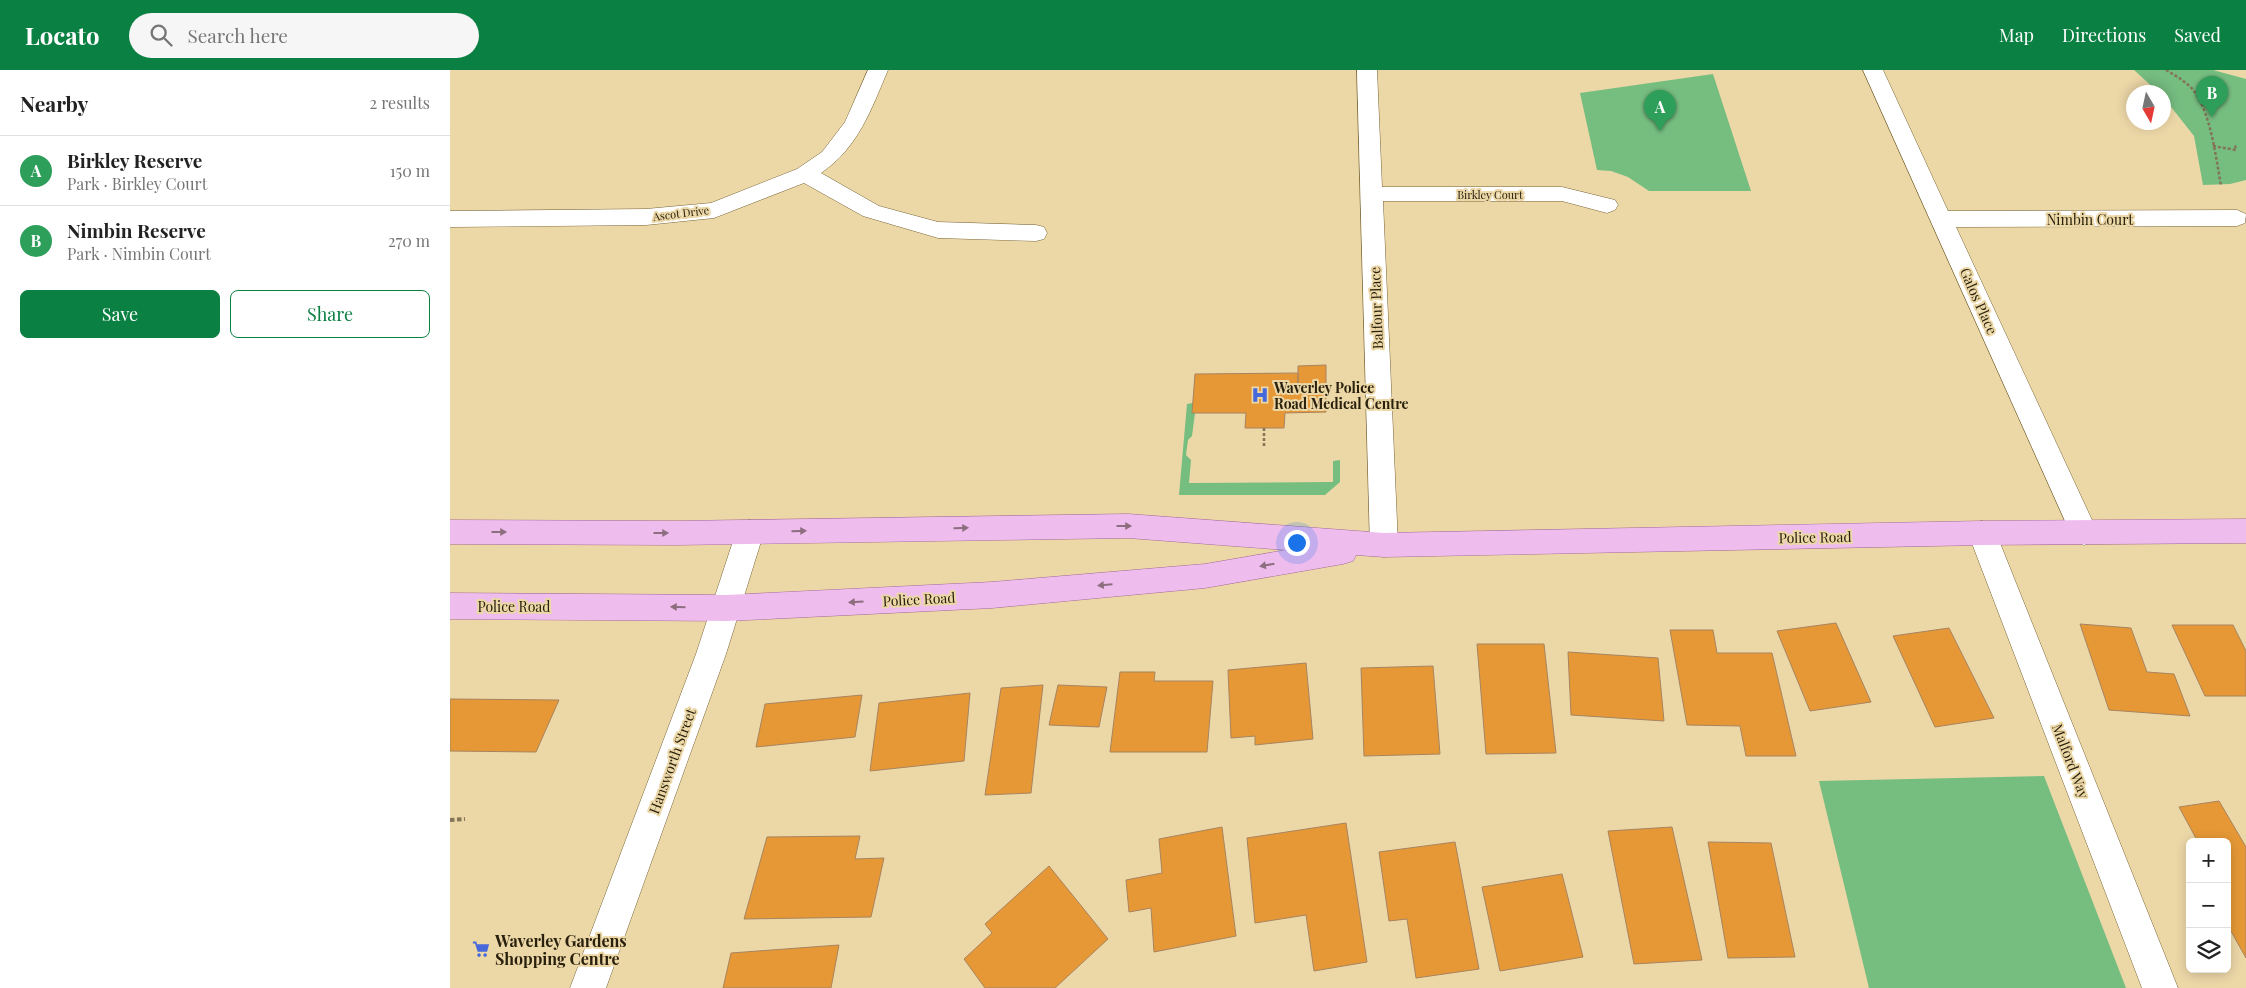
<!DOCTYPE html>
<meta charset="utf-8">
<style>
body{margin:0;font-family:"Playfair Display",serif;background:#f6f6f6;color:#222}
.controls{position:absolute;right:15px;bottom:15px;display:grid;overflow:hidden;border-radius:8px;box-shadow:0 2px 12px #0003}
.controls button{width:45px;height:45px;display:grid;place-items:center;padding:0;border:0;border-bottom:1px solid #e0e0e0;background:#fff;color:#222;font:25px sans-serif}
.compass{position:absolute;left:1676px;top:15px;width:45px;height:45px;border-radius:50%;background:#fff;box-shadow:0 2px 12px #0003;rotate:171deg}
.you{position:absolute;left:846px;top:472px;width:18px;height:18px;margin:-12px;border:4px solid #fff;border-radius:50%;background:#1a73e8;box-shadow:0 0 0 8px #1a73e833}
.badge{display:grid;place-items:center;width:32px;height:32px;border-radius:50%;background:#0b8043;color:#fff;font-size:16px;font-weight:700}
.pin{position:absolute;translate:-50% -41px;filter:drop-shadow(0 1px 2px #0008)}
.pin::after{content:'';position:absolute;top:26px;width:18px;height:15px;background:inherit;clip-path:polygon(0 0,100% 0,50% 100%)}
.list{margin:0;padding:0;list-style:none}
h2{display:flex;justify-content:space-between;align-items:center;height:65px;margin:0;padding:0 20px;font-size:21px}
h2 small{font-size:16px;font-weight:400;color:#767676}
.list li{display:grid;grid-template-columns:32px 1fr auto;gap:15px;align-items:center;box-sizing:border-box;height:70px;padding:0 20px;border-top:1px solid #e0e0e0}
.list b{display:block;font-size:19px;white-space:nowrap}
.list p{margin:0;font-size:16px;white-space:nowrap;color:#767676}
.list em{font-size:16px;font-style:normal;color:#767676}
.actions{display:flex;gap:10px;padding:15px 20px}
.actions a{flex:1;padding:11px 0;border:1px solid #0b8043;border-radius:8px;text-align:center;font-size:18px;color:#0b8043}
.actions .main{background:#0b8043;color:#fff}
.icon{flex:none;width:28px;height:28px;fill:none;stroke:currentColor;stroke-width:2;stroke-linecap:round;stroke-linejoin:round}
.map{position:relative;flex:none;width:1796px;height:918px;overflow:hidden}
header{display:flex;align-items:center;gap:30px;box-sizing:border-box;height:70px;padding:0 25px;background:#0b8043;color:#fff}
header strong{font-size:24px}
nav{display:flex;gap:28px;margin-inline-start:auto;font-size:18px}
.search{width:350px;height:45px;background:#f6f6f6;display:flex;align-items:center;gap:12px;box-sizing:border-box;padding:0 18px;border-radius:28px;color:#767676;font-size:19px}
main{display:flex}
aside{flex:1;background:#fff}
.map>svg:first-child{display:block}
</style>
<header>
<strong>Locato</strong>
<div class="search"><svg class="icon" aria-label="search" viewBox="0 0 24 24"><circle cx="10" cy="10" r="6"/><path d="M15 15l6 6"/></svg>Search here</div>
<nav><a>Map</a><a>Directions</a><a>Saved</a></nav>
</header>
<main>
<aside>
<h2>Nearby<small>2 results</small></h2>
<ul class="list">
<li><span class="badge" style="background:#2e9e5b">A</span><div><b>Birkley Reserve</b><p>Park · Birkley Court</p></div><em>150 m</em></li>
<li><span class="badge" style="background:#2e9e5b">B</span><div><b>Nimbin Reserve</b><p>Park · Nimbin Court</p></div><em>270 m</em></li>
</ul>
<div class="actions"><a class="main">Save</a><a>Share</a></div>
</aside>
<div class="map">
<svg width="1796" height="918" viewBox="0 0 1796 918">
<rect width="100%" height="100%" fill="#ecd7a7"/>
<path fill="#76bd80" d="M1684 0H1763L1796 9V110L1780 114 1753 115 1744 66 1714 28V22H1708Z
M1263 4 1301 121H1199L1178 107 1161 101 1147 100 1130 23Z
M743 333 742 343H745L742 366 738 370 736 385 741 390 739 413 883 412V391L890 390V412L875 425H729L737 334Z
M1594 706 1676 918H1419L1369 711Z"/>
<path fill="#e69836" stroke="#a7845f" d="M876 295V317H848V296Z
M848 303V317H876V342L835 343 834 358H795L796 343H742L745 304Z
M1386 553 1421 632 1360 641 1327 561Z
M1630 554 1681 558 1697 602 1724 604 1740 646 1659 640Z
M1722 555H1783L1796 581V626H1755Z
M1499 558 1544 648 1485 657 1443 566Z
M1220 560H1263L1267 583H1322L1346 686H1296L1290 656 1237 655Z
M1027 574H1094L1106 683 1036 684Z
M1118 582 1208 588 1214 651 1121 645Z
M856 593 863 669 805 675V666L781 668 778 600Z
M983 596 990 684 914 686 911 598Z
M670 602H705L704 611H763L757 682H660Z
M593 615 581 723 535 725 551 618Z
M608 615 657 617 649 657 599 655Z
M520 623 514 691 420 701 429 633Z
M412 625 405 667 306 677 315 634Z
M0 629 109 630 86 682 0 681Z
M1769 731 1796 777V888L1777 854V772H1748L1729 737Z
M896 753 917 892 864 901 856 845 805 853 797 768Z
M772 757 786 866 704 882 701 838 679 842 676 810 712 803 709 769Z
M1222 757 1252 890 1184 894 1158 761Z
M410 766 405 789 434 788 421 847 294 849 317 767Z
M1005 772 1029 899 966 908 957 849 939 851 929 782Z
M1258 772 1321 773 1345 887 1278 888Z
M599 796 658 869 605 918H535L514 889 542 863 535 854Z
M1112 804 1133 887 1050 901 1032 817Z
M389 875 381 918H273L281 883Z"/>
<g fill="none" stroke-linecap="round" stroke-linejoin="round">
<g stroke="#776538" stroke-width="1">
<path id="minor" d="M418 0H438C421 40 408 78 371 103L429 136 488 152 586 155 594 157 597 163 594 169 586 171 488 168 413 146 354 113 264 148 196 155 0 157V141L196 139 261 133 347 99 372 82 395 52Z
M907 0H927L932 117H1112L1165 130 1168 135 1165 140 1157 143 1112 131H933L948 475 944 483 934 487 924 483 920 475Z
M1413 0H1433L1498 141 1787 140 1796 144 1795 153 1787 156 1506 157 1648 463 1644 471 1634 475 1624 471Z
M300 450 310 454 314 462 276 584 156 918H120L246 584 286 462 290 454Z
M1532 451 1542 455 1546 463 1728 918H1692L1518 463 1522 455Z"/>
</g>
<g stroke="#a36898" stroke-width="1">
<path id="primary" d="M678 444 934 463 1532 451 1796 449V473L1532 475 934 487 906 485 903 491 893 494 755 518 542 538 277 551 0 549V523L277 525 542 512 755 494 836 480 678 468 226 475 0 474V450L226 451Z"/>
</g>
<path stroke="#837555" stroke-width="2.5" stroke-dasharray="3 2" stroke-linecap="butt" d="M1716 0C1726 6 1737 12 1744 21 1761 44 1766 88 1771 116
M1763 76 1786 80 1785 75
M814 358V378"/>
<path stroke="#837555" stroke-width="4" stroke-dasharray="4.5 2.5" stroke-linecap="butt" d="M0 750 15 749"/>
<use href="#minor" fill="#fff" fill-rule="evenodd"/>
<use href="#primary" fill="#efbcee" fill-rule="evenodd"/>
</g>
<defs><path id="oneway-solid" d="M-6-.8H1V-3.2L6.5 0L1 3.2V.8H-6Z" transform="scale(1.25)"/></defs>
<g fill="#8c6e7e">
<use href="#oneway-solid" transform="translate(674 456)"/>
<use href="#oneway-solid" transform="translate(511 458) rotate(-1)"/>
<use href="#oneway-solid" transform="translate(349 461) rotate(-1)"/>
<use href="#oneway-solid" transform="translate(49 462)"/>
<use href="#oneway-solid" transform="translate(211 463)"/>
<use href="#oneway-solid" transform="translate(817 495) rotate(170)"/>
<use href="#oneway-solid" transform="translate(655 515) rotate(175)"/>
<use href="#oneway-solid" transform="translate(406 532) rotate(177)"/>
<use href="#oneway-solid" transform="translate(228 537) rotate(-179)"/>
</g>
<defs>
<g id="hospital-bare" transform="scale(1.35)"><path d="M-5-5h3v3.5h4V-5h3V5h-3V1.5h-4V5h-3Z" fill="#4768db" stroke="#ecd7a7" stroke-width="2.5" paint-order="stroke"/></g>
<g id="supermarket-bare" transform="scale(1.35)"><path d="M-6-5.5h2.5l.6 2H6L4.5 2H-2.5L-4.4-4H-6ZM-1.5 3.2a1.3 1.3 0 1 0 .1 0ZM3 3.2a1.3 1.3 0 1 0 .1 0Z" fill="#4768db" stroke="#ecd7a7" stroke-width="2.5" paint-order="stroke"/></g>
</defs>
<g fill-rule="evenodd">
<use href="#hospital-bare" x="810" y="325"/>
<use href="#supermarket-bare" x="31" y="879"/>
</g>
<g text-anchor="middle" dominant-baseline="central" stroke-width="4" stroke-linejoin="round" paint-order="stroke">
<g font-size="11" fill="#29210e" stroke="#ecd7a7">
<text x="1040" y="124">Birkley Court</text>
<text transform="translate(231 143) rotate(-7)">Ascot Drive</text>
</g>
<g font-size="14" fill="#29210e" stroke="#ecd7a7">
<text x="1640" y="149">Nimbin Court</text>
<text transform="translate(1529 231) rotate(66)">Galos Place</text>
<text transform="translate(926 238) rotate(-92)">Balfour Place</text>
<text transform="translate(1365 467) rotate(-1)">Police Road</text>
<text transform="translate(469 529) rotate(-3)">Police Road</text>
<text x="64" y="536">Police Road</text>
<text transform="translate(222 691) rotate(-70)">Hansworth Street</text>
<text transform="translate(1621 691) rotate(69)">Malford Way</text>
</g>
<g font-size="14" font-weight="bold" fill="#29210e" stroke="#ecd7a7" text-anchor="start">
<text x="824" y="317">Waverley Police<tspan x="824" dy="16">Road Medical Centre</tspan></text>
</g>
<g font-size="16" font-weight="bold" fill="#29210e" stroke="#ecd7a7" text-anchor="start">
<text x="45" y="870">Waverley Gardens<tspan x="45" dy="18">Shopping Centre</tspan></text>
</g>
</g>
</svg>
<div class="controls">
<button>+</button>
<button>−</button>
<button><svg class="icon" aria-label="layers" viewBox="0 0 24 24"><path d="M12 4l9 5-9 5-9-5zM3 14l9 5 9-5"/></svg></button>
</div>
<svg class="compass" viewBox="-18 -18 36 36"><path d="M0-13l5 13h-10z" fill="#e53935"/><path d="M0 13l5-13h-10z" fill="#767676"/></svg>
<div class="you"></div>
<div class="pin badge" style="left:1210px;top:61px;background:#2e9e5b">A</div>
<div class="pin badge" style="left:1762px;top:47px;background:#2e9e5b">B</div>
</div>
</main>
